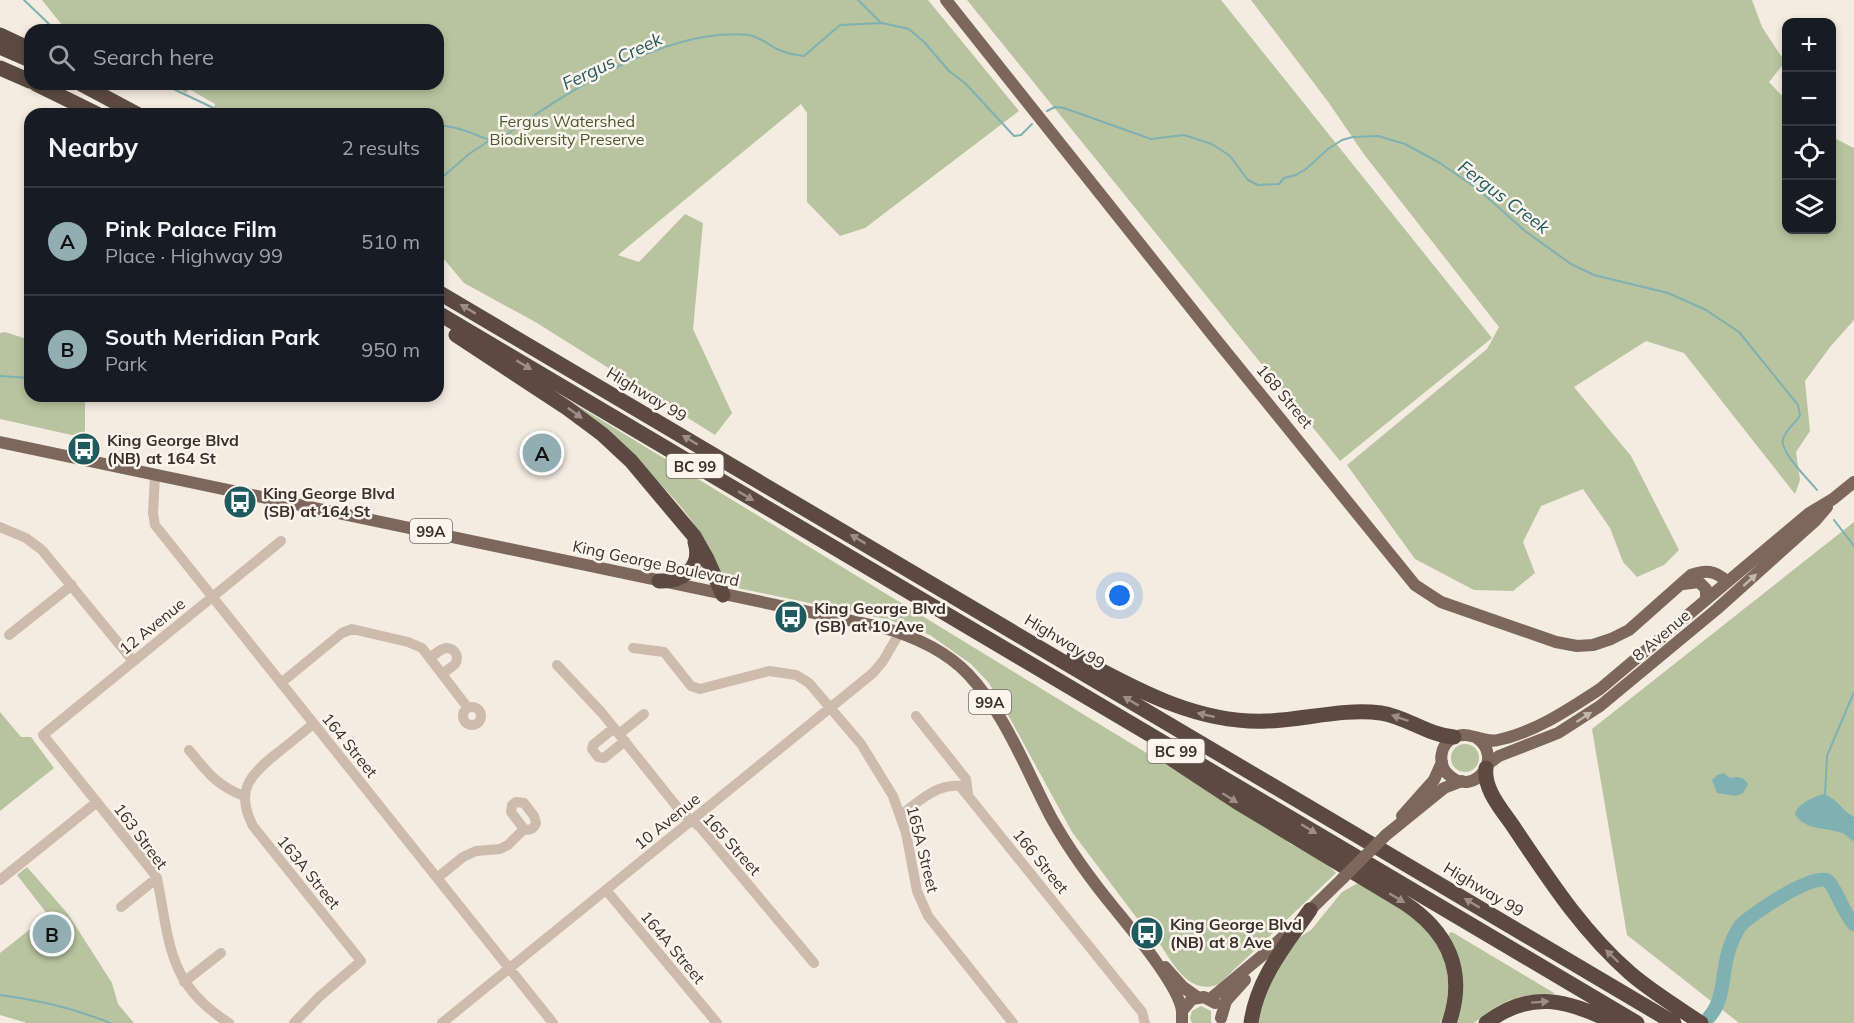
<!DOCTYPE html>
<meta charset="utf-8">
<style>
body{margin:0;font-family:Mulish,sans-serif;background:#242831;color:#f1f3f6}
.controls{position:absolute;right:18px;top:18px;display:grid;overflow:hidden;border-radius:12px;box-shadow:0 3px 9px #0003}
.controls button{width:54px;height:54px;display:grid;place-items:center;padding:0;border:0;border-bottom:2px solid #363941;background:#171b24;color:#f1f3f6;font:30px sans-serif}
.you{position:absolute;left:1120px;top:596px;width:21px;height:21px;margin:-15px;border:4px solid #fff;border-radius:50%;background:#1a73e8;box-shadow:0 0 0 9px #1a73e833}
.badge{display:grid;place-items:center;width:39px;height:39px;border-radius:50%;background:#92aeb2;color:#111;font-size:20px;font-weight:700}
.pin{position:absolute;translate:-50% -50%;border:3px solid #fff;box-shadow:0 2px 6px #0006}
.list{margin:0;padding:0;list-style:none}
h2{display:flex;justify-content:space-between;align-items:center;height:78px;margin:0;padding:0 24px;font-size:26px}
h2 small{font-size:20px;font-weight:400;color:#9ea1a6}
.list li{display:grid;grid-template-columns:39px 1fr auto;gap:18px;align-items:center;box-sizing:border-box;height:108px;padding:0 24px;border-top:2px solid #363941}
.list b{display:block;font-size:22px;white-space:nowrap}
.list p{margin:0;font-size:20px;white-space:nowrap;color:#9ea1a6}
.list em{font-size:20px;font-style:normal;color:#9ea1a6}
.icon{flex:none;width:33px;height:33px;fill:none;stroke:currentColor;stroke-width:2;stroke-linecap:round;stroke-linejoin:round}
.map{position:relative;flex:none;width:1854px;height:1023px;overflow:hidden}
.search{position:absolute;background:#171b24;box-shadow:0 3px 9px #0003;left:24px;top:24px;width:420px;height:66px;display:flex;align-items:center;gap:15px;box-sizing:border-box;padding:0 21px;border-radius:18px;color:#9ea1a6;font-size:22px}
.panel{position:absolute;background:#171b24;box-shadow:0 3px 9px #0003;left:24px;top:108px;width:420px;height:294px;border-radius:18px}
.map>svg:first-child{display:block}
</style>
<div class="map">
<svg width="1854" height="1023" viewBox="0 0 1854 1023">
<rect width="100%" height="100%" fill="#f4ebe1"/>
<path fill="#b8c4a0" d="M42 0H928L1019 111 865 228 840 236 807 202V113L801 104 618 255 639 262 685 214 703 223 693 329 732 413 715 435 537 323 464 283 438 252V114H212L215 104 189 89 186 93 170 84H438V30H66Z
M967 0H1221L1492 338 1340 461Z
M1251 0H1752L1762 27 1785 62 1769 82 1786 100V230H1832V137L1854 148V320L1830 347 1805 381 1810 431 1796 452 1800 480 1795 494 1684 353 1646 341 1574 387 1631 456 1679 550 1664 565 1637 577 1623 562 1610 528 1583 489 1541 506 1523 542 1535 573 1513 591 1474 590 1415 559 1347 465 1487 349 1499 327 1363 153 1329 103Z
M5 332 30 340V396H115L85 400V438L0 419V333Z
M544 385 1281 835 1291 844 1323 860 1336 873 1219 984C1182 1000 1165 944 1145 923L1142 925 1072 832 1001 702 988 682 971 664 930 635 890 620 733 587 725 584C718 569 712 552 703 538 666 476 598 431 544 385Z
M1854 522V1023H1739L1627 935 1592 729Z
M0 712 21 737H31L54 768 0 811Z
M1451 758a14 14 0 1 1 28 0a14 14 0 1 1-28 0Z
M27 867 68 914 112 983 118 1004 134 1023H27L0 1015V953L48 915 17 875Z
M1358 883C1399 906 1450 933 1448 987 1448 999 1446 1012 1440 1023H1257L1266 987 1300 937 1311 930 1342 892Z
M1452 932 1554 993V994L1526 996 1510 1000 1494 1008 1474 1023H1453L1449 936V933Z
M1201 1006 1211 1011V1023H1192L1190 1018 1192 1011Z"/>
<path fill="#7fb0b2" d="M1724 773 1730 778C1737 776 1744 777 1748 784L1743 793 1736 796 1717 793 1712 780 1717 775Z
M1824 794C1838 799 1841 810 1854 817V842C1850 839 1847 835 1842 833 1826 827 1805 831 1795 814 1798 803 1814 797 1824 794Z"/>
<g fill="none" stroke-linecap="round" stroke-linejoin="round">
<path stroke="#7fb0b2" stroke-width="2" d="M24 0 49 24 59 30
M858 0 881 23
M163 84 226 114
M1047 111 1055 107 1064 108 1151 139 1184 135 1212 144 1230 156 1248 180 1258 185 1279 184 1284 178 1296 175 1306 169 1328 149 1342 140 1353 137 1378 136 1405 144 1440 163 1479 190 1525 231 1571 264 1594 275 1668 293 1706 310 1739 332 1798 405 1800 415C1796 423 1785 430 1783 439 1779 451 1809 480 1817 490
M438 125C446 126 455 127 463 130 477 134 488 143 502 138 565 92 668 27 748 35 758 36 768 44 777 49 786 53 794 55 804 56L840 25 882 23 909 29 925 43 949 71 966 84 1014 136 1021 135 1032 124
M438 181 469 154 490 140
M0 376 30 378
M1834 520 1854 546
M1825 795 1827 756 1854 692
M0 995C38 1000 74 1008 110 1023"/>
<path stroke="#7fb0b2" stroke-width="14" d="M1709 1017C1726 999 1721 969 1730 947 1732 941 1736 932 1740 926 1750 915 1815 871 1828 881 1835 886 1843 913 1854 924"/>
<path stroke="#cdbbac" stroke-width="10" d="M155 475 153 513 155 525 553 1023
M0 527 26 538 42 550 133 661
M9 635 72 585
M633 648 664 652 691 686 700 689 769 671 796 675 809 683 861 744 893 796 906 833 917 891 928 916 1013 1023
M430 658C434 655 438 651 443 649 452 645 461 655 455 664 452 667 446 671 442 674
M557 665 602 713 682 813 700 827 814 963
M281 683 342 633 352 629 408 642 422 648 468 708
M463 716a9 9 0 1 1 18 0a9 9 0 1 1-18 0Z
M916 716 966 779 968 794
M614 728 593 745 592 749 598 757 604 758 625 741
M619 734 644 714
M189 750C207 772 217 786 244 796
M901 815C919 801 936 784 960 786L1142 1012 1145 1023
M437 878 463 857 476 851 500 849 508 845 524 829C529 831 534 829 536 823L534 816 524 803 516 802 512 805 511 812 524 829
M0 880 97 802
M606 890 717 1023
M121 907 157 878
M184 982 221 953
M229 1023C167 984 170 943 157 878L152 871 43 735 281 541
M294 1023 319 997 361 961 253 826C235 791 249 776 276 754 289 744 301 734 313 724
M442 1023 873 673 883 661 900 632"/>
<path stroke="#7d675c" stroke-width="12" d="M946 0 1214 337 1415 585 1441 602 1556 642 1577 646 1593 645 1611 639 1629 630 1691 575C1705 570 1715 570 1726 581
M0 442 881 627C913 636 944 649 968 674 1005 713 1027 772 1052 819 1070 851 1092 881 1115 909 1132 930 1179 986 1182 1011
M1683 584 1699 582 1706 589V599
M1477 738C1505 758 1474 797 1450 776 1437 766 1439 745 1453 738 1469 729 1482 744 1498 740 1535 732 1568 710 1600 689L1808 514 1833 499 1854 482
M1488 764 1499 756 1558 733 1600 706 1717 609 1815 521 1827 507
M1402 816 1434 780 1442 762
M1386 835 1444 788 1462 781
M1305 915 1343 878
M1165 967 1183 987 1197 997
M1210 999 1270 949 1291 929
M1221 1018 1226 1001 1245 980
M1182 1023V1011L1192 999 1204 997 1215 1003"/>
<path stroke="#5c4a42" stroke-width="15" d="M0 35 30 49
M0 47 30 60
M0 68 30 81
M36 84 97 114
M81 84 137 114
M438 292 1674 1023
M438 313 1637 1023
M456 335 567 408 602 434 631 461 694 536 707 559 723 595
M659 581C682 582 703 568 695 542
M1074 656C1134 688 1196 724 1267 721 1304 720 1343 708 1381 713 1407 717 1428 735 1454 737
M1164 754 1237 802 1403 902C1448 931 1467 971 1449 1023
M1486 768C1483 790 1504 812 1515 829 1550 881 1583 932 1630 973 1652 992 1677 1007 1701 1023
M1251 1023C1257 979 1285 946 1310 910
M1486 1023C1531 989 1568 1000 1615 1023"/>
<path stroke="#7d675c" stroke-width="12" d="M1343 878 1386 835"/>
</g>
<defs><path id="oneway-solid" d="M-6-.8H1V-3.2L6.5 0L1 3.2V.8H-6Z" transform="scale(1.5)"/></defs>
<g fill="#9c8e87">
<use href="#oneway-solid" transform="translate(468 309) rotate(-149)"/>
<use href="#oneway-solid" transform="translate(524 365) rotate(31)"/>
<use href="#oneway-solid" transform="translate(575 413) rotate(36)"/>
<use href="#oneway-solid" transform="translate(690 440) rotate(-149)"/>
<use href="#oneway-solid" transform="translate(746 496) rotate(31)"/>
<use href="#oneway-solid" transform="translate(858 539) rotate(-149)"/>
<use href="#oneway-solid" transform="translate(1131 701) rotate(-149)"/>
<use href="#oneway-solid" transform="translate(1206 715) rotate(-167)"/>
<use href="#oneway-solid" transform="translate(1400 718) rotate(-161)"/>
<use href="#oneway-solid" transform="translate(1230 798) rotate(32)"/>
<use href="#oneway-solid" transform="translate(1309 829) rotate(31)"/>
<use href="#oneway-solid" transform="translate(1397 898) rotate(31)"/>
<use href="#oneway-solid" transform="translate(1472 903) rotate(-149)"/>
<use href="#oneway-solid" transform="translate(1612 956) rotate(-136)"/>
<use href="#oneway-solid" transform="translate(1540 1002) rotate(-4)"/>
</g>
<g fill="#c2b5ac">
<use href="#oneway-solid" transform="translate(1750 580) rotate(-42)"/>
<use href="#oneway-solid" transform="translate(1584 717) rotate(-33)"/>
</g>
<defs>
<g id="bus-disc" transform="scale(1.725)"><circle r="9.5" fill="#1f5a5e" stroke="#fbf5ee"/><path d="M-5-6H5V4H4V6H2V4H-2V6H-4V4H-5ZM-3.5-4V0h7V-4ZM-3.5 1.2v1.5H-2V1.2ZM2 1.2v1.5H3.5V1.2Z" fill="#fff"/></g>
</defs>
<g fill-rule="evenodd">
<use href="#bus-disc" x="84" y="449"/>
<use href="#bus-disc" x="240" y="502"/>
<use href="#bus-disc" x="791" y="617"/>
<use href="#bus-disc" x="1147" y="933"/>
</g>
<g text-anchor="middle" dominant-baseline="central" stroke-width="5" stroke-linejoin="round" paint-order="stroke">
<g fill="#fbf5ee" stroke="#756b66" stroke-width="1.5">
<rect x="666.5" y="454" width="57" height="24" rx="4.5"/>
<rect x="410" y="519" width="42" height="24" rx="4.5"/>
<rect x="969" y="690" width="42" height="24" rx="4.5"/>
<rect x="1147.5" y="739" width="57" height="24" rx="4.5"/>
</g>
<g font-size="15" font-weight="bold" fill="#3b302b">
<text x="695" y="466">BC 99</text>
<text x="431" y="531">99A</text>
<text x="990" y="702">99A</text>
<text x="1176" y="751">BC 99</text>
</g>
<g font-size="16" fill="#4a5a2e" stroke="#fbf5ee">
<text x="567" y="121">Fergus Watershed<tspan x="567" dy="18">Biodiversity Preserve</tspan></text>
</g>
<g font-size="16" fill="#3b302b" stroke="#fbf5ee">
<text transform="translate(647 394) rotate(31)">Highway 99</text>
<text transform="translate(1285 396) rotate(50)">168 Street</text>
<text transform="translate(656 563) rotate(12)">King George Boulevard</text>
<text transform="translate(152 626) rotate(-39)">12 Avenue</text>
<text transform="translate(1661 635) rotate(-40)">8 Avenue</text>
<text transform="translate(1065 641) rotate(31)">Highway 99</text>
<text transform="translate(350 745) rotate(51)">164 Street</text>
<text transform="translate(667 821) rotate(-39)">10 Avenue</text>
<text transform="translate(141 836) rotate(53)">163 Street</text>
<text transform="translate(732 844) rotate(48)">165 Street</text>
<text transform="translate(923 849) rotate(76)">165A Street</text>
<text transform="translate(1041 861) rotate(51)">166 Street</text>
<text transform="translate(309 872) rotate(51)">163A Street</text>
<text transform="translate(1484 889) rotate(31)">Highway 99</text>
<text transform="translate(673 947) rotate(50)">164A Street</text>
</g>
<g font-size="16" font-weight="bold" fill="#3b302b" stroke="#fbf5ee" text-anchor="start">
<text x="107" y="440">King George Blvd<tspan x="107" dy="18">(NB) at 164 St</tspan></text>
<text x="263" y="493">King George Blvd<tspan x="263" dy="18">(SB) at 164 St</tspan></text>
<text x="814" y="608">King George Blvd<tspan x="814" dy="18">(SB) at 10 Ave</tspan></text>
<text x="1170" y="924">King George Blvd<tspan x="1170" dy="18">(NB) at 8 Ave</tspan></text>
</g>
<g font-size="18" font-style="italic" fill="#1f5a5e" stroke="#fbf5ee">
<text transform="translate(612 61) rotate(-26)">Fergus Creek</text>
<text transform="translate(1504 197) rotate(37)">Fergus Creek</text>
</g>
</g>
</svg>
<div class="controls">
<button>+</button>
<button>−</button>
<button><svg class="icon" aria-label="locate" viewBox="0 0 24 24"><circle cx="12" cy="12" r="6"/><path d="M12 2v4M12 18v4M2 12h4M18 12h4"/></svg></button>
<button><svg class="icon" aria-label="layers" viewBox="0 0 24 24"><path d="M12 4l9 5-9 5-9-5zM3 14l9 5 9-5"/></svg></button>
</div>
<div class="you"></div>
<div class="pin badge" style="left:542px;top:453px">A</div>
<div class="pin badge" style="left:52px;top:934px">B</div>
<div class="search"><svg class="icon" aria-label="search" viewBox="0 0 24 24"><circle cx="10" cy="10" r="6"/><path d="M15 15l6 6"/></svg>Search here</div>
<section class="panel">
<h2>Nearby<small>2 results</small></h2>
<ul class="list">
<li><span class="badge">A</span><div><b>Pink Palace Film</b><p>Place · Highway 99</p></div><em>510 m</em></li>
<li><span class="badge">B</span><div><b>South Meridian Park</b><p>Park</p></div><em>950 m</em></li>
</ul>
</section>
</div>
